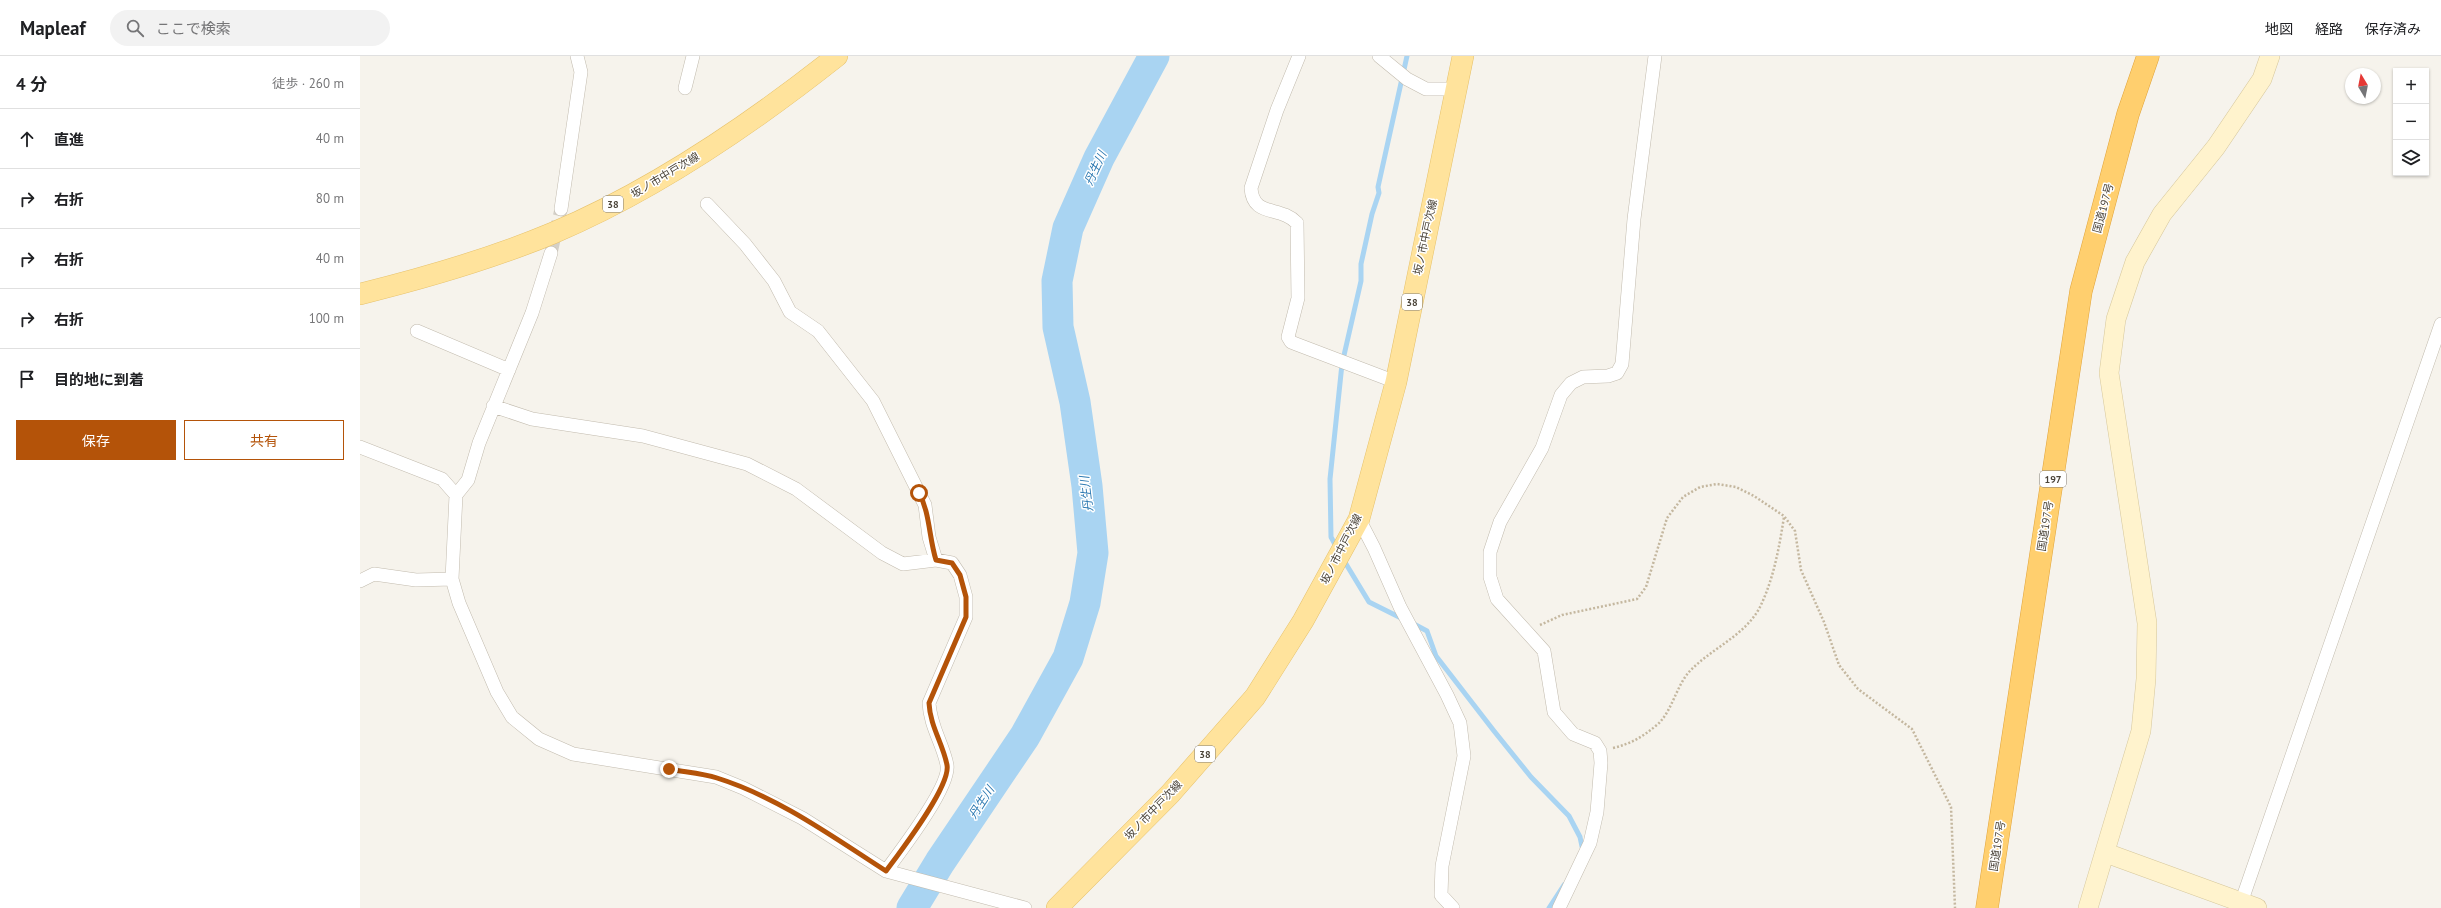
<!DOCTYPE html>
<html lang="ja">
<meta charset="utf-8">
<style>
body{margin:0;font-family:"PT Sans","Noto Sans JP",sans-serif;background:#f2f2f2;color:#202124}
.controls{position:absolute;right:12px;top:12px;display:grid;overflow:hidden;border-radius:0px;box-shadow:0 1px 3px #0004}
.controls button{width:36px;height:36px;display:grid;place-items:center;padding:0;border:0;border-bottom:1px solid #e0e0e0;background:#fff;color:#202124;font:20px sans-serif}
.compass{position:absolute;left:1985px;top:12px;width:36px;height:36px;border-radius:50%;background:#fff;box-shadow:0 1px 3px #0004;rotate:350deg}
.stop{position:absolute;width:12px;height:12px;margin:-9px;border:3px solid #b45309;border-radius:50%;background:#fff}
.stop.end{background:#b45309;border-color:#fff;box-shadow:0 1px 4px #0008}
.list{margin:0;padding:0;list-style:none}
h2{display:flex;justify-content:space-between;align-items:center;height:52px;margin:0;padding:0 16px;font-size:17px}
h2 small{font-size:13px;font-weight:400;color:#757577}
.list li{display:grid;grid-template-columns:26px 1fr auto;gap:12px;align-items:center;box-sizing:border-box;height:60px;padding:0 16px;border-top:1px solid #e0e0e0}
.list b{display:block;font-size:15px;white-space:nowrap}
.list em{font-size:13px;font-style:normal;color:#757577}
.actions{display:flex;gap:8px;padding:12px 16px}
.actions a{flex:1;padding:9px 0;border:1px solid #b45309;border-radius:0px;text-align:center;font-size:14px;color:#b45309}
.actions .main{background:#b45309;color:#fff}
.icon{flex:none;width:22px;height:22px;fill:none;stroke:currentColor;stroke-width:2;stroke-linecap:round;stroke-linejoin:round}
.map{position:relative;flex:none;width:2081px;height:852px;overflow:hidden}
header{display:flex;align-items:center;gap:24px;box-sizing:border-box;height:56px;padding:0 20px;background:#fff;border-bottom:1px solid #e0e0e0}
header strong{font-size:19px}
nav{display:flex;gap:22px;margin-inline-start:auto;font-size:14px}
.search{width:280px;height:36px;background:#f2f2f2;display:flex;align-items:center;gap:10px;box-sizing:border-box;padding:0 14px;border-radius:22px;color:#757577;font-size:15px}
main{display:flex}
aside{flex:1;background:#fff}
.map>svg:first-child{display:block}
</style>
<header>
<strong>Mapleaf</strong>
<div class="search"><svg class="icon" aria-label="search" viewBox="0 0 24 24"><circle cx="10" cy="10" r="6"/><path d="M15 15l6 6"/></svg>ここで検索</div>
<nav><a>地図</a><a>経路</a><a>保存済み</a></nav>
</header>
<main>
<aside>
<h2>4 分<small>徒歩 · 260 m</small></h2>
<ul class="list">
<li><svg class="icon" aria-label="ahead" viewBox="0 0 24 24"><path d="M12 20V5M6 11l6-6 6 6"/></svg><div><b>直進</b></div><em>40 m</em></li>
<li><svg class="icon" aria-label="right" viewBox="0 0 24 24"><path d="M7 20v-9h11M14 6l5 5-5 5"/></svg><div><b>右折</b></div><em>80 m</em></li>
<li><svg class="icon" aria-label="right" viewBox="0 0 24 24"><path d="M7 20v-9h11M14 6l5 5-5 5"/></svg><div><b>右折</b></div><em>40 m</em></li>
<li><svg class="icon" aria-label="right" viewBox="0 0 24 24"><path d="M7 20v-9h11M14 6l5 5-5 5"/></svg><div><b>右折</b></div><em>100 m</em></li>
<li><svg class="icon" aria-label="arrive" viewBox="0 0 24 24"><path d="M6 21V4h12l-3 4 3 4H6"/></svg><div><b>目的地に到着</b></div></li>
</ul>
<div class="actions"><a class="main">保存</a><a>共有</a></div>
</aside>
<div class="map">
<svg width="2081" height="852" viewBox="0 0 2081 852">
<rect width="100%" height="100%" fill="#f6f3ec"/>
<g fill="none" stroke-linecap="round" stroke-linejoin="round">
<path stroke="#a9d4f2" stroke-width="5" d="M977 492 971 481 970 423 982 308 1001 225V208L1012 158 1019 137 1018 131 1047 0
M983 503 1009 546 1043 563
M1052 567 1067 575 1076 600 1134 675 1171 721 1209 760 1220 781 1223 795
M1189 852 1204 829"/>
<path stroke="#a9d4f2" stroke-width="31" d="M552 852 580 806 665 680 708 602 725 547 733 497 727 430 715 346 698 271 697 225 708 172 739 102 794 0"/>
<path stroke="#d4d0c8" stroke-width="13" stroke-dasharray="13 6" stroke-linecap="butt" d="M191 197 201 153"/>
<g stroke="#c2bbae" stroke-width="14">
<path id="street" d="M939 0 917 54 891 132C893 162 920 149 937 167L938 242 928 281 931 286 936 288 1036 326
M1019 0 1047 23 1066 33H1096
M325 32 333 0
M347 148 385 188 414 225 430 256 458 275 513 345 565 449 569 481 576 504
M201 153 221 16 217 0
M57 275 149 314
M133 350 172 363 283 380 387 408 436 433 522 497 543 508 576 504 592 507 600 519 606 541V561L569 647C570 670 583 688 587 709 591 730 540 796 526 815
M0 391 82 423 96 439 92 523 99 547 137 636 152 661 179 683 213 698 356 721 383 732 442 762 526 815 665 852
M96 439 108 424 119 387 172 257 191 197
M999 463 1014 492 1040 551 1087 639 1100 667 1104 700 1082 810 1081 839 1093 852
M0 525 14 518 56 524 92 523
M1881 847 2081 268
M1199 852 1230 787 1237 756 1241 707 1240 695 1235 687 1213 678 1194 656 1184 595 1137 543 1130 521V496L1140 466 1182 392 1201 339 1211 327 1223 321 1248 320 1257 317 1262 308 1274 163 1295 0"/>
</g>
<g stroke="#d6c79b" stroke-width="20">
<path id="secondary" d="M1746 797 1897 852
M1728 852 1781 675 1786 623 1787 567 1749 317 1756 263 1775 206 1802 158 1856 91 1902 23 1910 0"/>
</g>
<g stroke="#e6c16a" stroke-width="22">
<path id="primary" d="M0 238C65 222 131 203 193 177 295 134 390 69 477 0
M697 852 810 738 895 641 943 565 999 463 1036 326 1103 0"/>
</g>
<g stroke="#e0a43c" stroke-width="23">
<path id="highway" d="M1627 852 1721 235 1768 58 1788 0"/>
</g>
<path stroke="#c4b79f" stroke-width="2.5" stroke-dasharray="2 2" stroke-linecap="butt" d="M1180 569 1202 559 1277 543 1286 531 1307 462 1323 441 1340 431 1357 428 1376 431 1394 440 1424 460 1435 475 1441 514 1464 566 1479 609 1498 633 1552 673 1591 751 1595 852
M1253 692C1271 688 1284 680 1298 668 1312 655 1316 631 1329 616 1350 593 1385 580 1400 551 1414 522 1419 492 1424 461"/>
<use href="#street" stroke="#fff" stroke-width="13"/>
<use href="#secondary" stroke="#fff3cd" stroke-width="19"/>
<use href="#primary" stroke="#ffe39c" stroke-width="21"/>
<use href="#highway" stroke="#ffcf6e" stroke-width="22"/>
</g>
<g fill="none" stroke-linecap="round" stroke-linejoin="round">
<path stroke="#b45309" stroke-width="5" d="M309 713C324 716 342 717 357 722 418 741 473 781 526 815 540 796 591 730 587 709 583 688 570 670 569 647L606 561V541L600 519 592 507 576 504C569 482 570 457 559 437"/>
</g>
<g text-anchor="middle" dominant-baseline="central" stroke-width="3" stroke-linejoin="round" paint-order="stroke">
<g fill="#fff" stroke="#817c74" stroke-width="1">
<rect x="243" y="140" width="20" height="16" rx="3"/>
<rect x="1042" y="238" width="20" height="16" rx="3"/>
<rect x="1680" y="415" width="26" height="16" rx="3"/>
<rect x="835" y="690" width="20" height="16" rx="3"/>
</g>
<g font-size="10" font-weight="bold" fill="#4b4439">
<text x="253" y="148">38</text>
<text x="1052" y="246">38</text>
<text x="1693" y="423">197</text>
<text x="845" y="698">38</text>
</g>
<g font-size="11" fill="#4b4439" stroke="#fff">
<text transform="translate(305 119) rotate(-31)">坂ノ市中戸次線</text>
<text transform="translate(1743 152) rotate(-75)">国道197号</text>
<text transform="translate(1065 181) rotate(-78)">坂ノ市中戸次線</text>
<text transform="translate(1685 470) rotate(-81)">国道197号</text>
<text transform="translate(981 493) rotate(-63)">坂ノ市中戸次線</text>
<text transform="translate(793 754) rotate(-46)">坂ノ市中戸次線</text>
<text transform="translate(1637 790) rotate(-81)">国道197号</text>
</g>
<g font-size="12" font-style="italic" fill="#2e7ab2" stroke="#fff">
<text transform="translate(735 112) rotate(-65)">丹生川</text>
<text transform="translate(726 438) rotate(-97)">丹生川</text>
<text transform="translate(621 746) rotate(-57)">丹生川</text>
</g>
</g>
</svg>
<div class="controls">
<button>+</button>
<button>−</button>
<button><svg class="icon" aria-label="layers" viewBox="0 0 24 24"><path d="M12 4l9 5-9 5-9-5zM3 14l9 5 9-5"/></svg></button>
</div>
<svg class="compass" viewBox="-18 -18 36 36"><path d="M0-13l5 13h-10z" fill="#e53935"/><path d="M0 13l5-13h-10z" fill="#757577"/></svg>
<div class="stop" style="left:559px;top:437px"></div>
<div class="stop end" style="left:309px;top:713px"></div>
</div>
</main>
